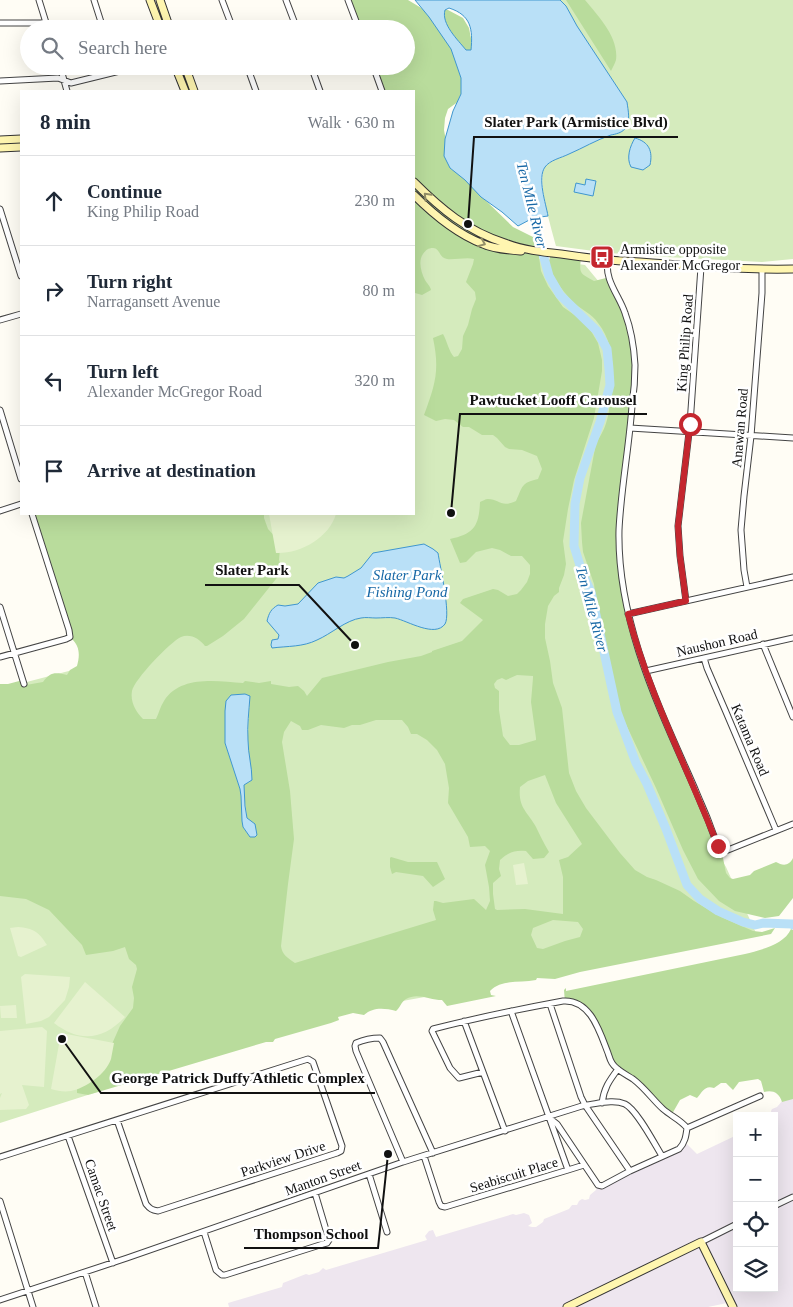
<!DOCTYPE html>
<meta charset="utf-8">
<style>
body{margin:0;font-family:Georgia,serif;background:#f2f2f3;color:#1f2937}
.controls{position:absolute;right:15px;bottom:15px;display:grid;overflow:hidden;border-radius:0px;box-shadow:0 5px 20px #0002}
.controls button{width:45px;height:45px;display:grid;place-items:center;padding:0;border:0;border-bottom:1px solid #e0e1e3;background:#fff;color:#1f2937;font:25px sans-serif}
.stop{position:absolute;width:15px;height:15px;margin:-11px;border:4px solid #c4262e;border-radius:50%;background:#fff}
.stop.end{background:#c4262e;border-color:#fff;box-shadow:0 1px 5px #0008}
.list{margin:0;padding:0;list-style:none}
h2{display:flex;justify-content:space-between;align-items:center;height:65px;margin:0;padding:0 20px;font-size:21px}
h2 small{font-size:16px;font-weight:400;color:#747a83}
.list li{display:grid;grid-template-columns:32px 1fr auto;gap:15px;align-items:center;box-sizing:border-box;height:90px;padding:0 20px;border-top:1px solid #e0e1e3}
.list b{display:block;font-size:19px;white-space:nowrap}
.list p{margin:0;font-size:16px;white-space:nowrap;color:#747a83}
.list em{font-size:16px;font-style:normal;color:#747a83}
.icon{flex:none;width:28px;height:28px;fill:none;stroke:currentColor;stroke-width:2;stroke-linecap:round;stroke-linejoin:round}
.map{position:relative;flex:none;width:793px;height:1307px;overflow:hidden}
.search{position:absolute;background:#fff;box-shadow:0 5px 20px #0002;left:20px;top:20px;width:395px;height:55px;display:flex;align-items:center;gap:12px;box-sizing:border-box;padding:0 18px;border-radius:28px;color:#747a83;font-size:19px}
.panel{position:absolute;background:#fff;box-shadow:0 5px 20px #0002;left:20px;top:90px;width:395px;height:425px;border-radius:0px}
.map>svg:first-child{display:block}
</style>
<div class="map">
<svg width="793" height="1307" viewBox="0 0 793 1307">
<rect width="100%" height="100%" fill="#fffdf5"/>
<path fill="#eee6ef" d="M791 1098 793 1099V1307H730L727 1303 708 1307H229L228 1303 282 1287 283 1283 306 1274 309 1275 319 1272 323 1268 326 1270 427 1240 425 1236 429 1231 433 1230 436 1237 513 1214 516 1215 524 1213 529 1215 532 1223 528 1226 532 1227H536L543 1222 544 1219 569 1209 572 1205H577L579 1201 582 1199 585 1200 589 1199 590 1195 596 1190 598 1185H603L683 1148 687 1144 697 1154 737 1135V1288H774V1116H772L771 1111 772 1109 777 1107 783 1100H787Z"/>
<path fill="#d5ebbd" d="M560 0H793V259L762 262 666 257 609 253 556 246C552 230 536 180 545 167 550 160 561 158 569 154 578 150 587 145 596 141 606 136 616 135 625 129L628 109 627 102 577 26 566 6Z
M414 198 492 252 585 265 609 294 621 326 615 507 625 623 709 839 726 867 756 933 565 972 341 1012 86 1094 88 1095 97 1091V1092L0 1123V689L84 667 37 514H414Z"/>
<path fill="#b9dc9c" fill-rule="evenodd" d="M348 0H408L423 9 435 8 448 10 463 18 469 28 473 49 466 96 448 109 445 118 444 130 446 141 445 154 451 169 469 180 480 195 513 227 537 239 541 246 539 257 541 271 548 286 563 307 583 321 591 331 598 343 602 360V371L594 418 574 480 568 509 563 541 566 564 564 575 559 588V592L554 596 548 606 545 624V638L550 661 553 683 562 708 569 773 576 791 586 808 620 853 635 870 647 877 656 880 680 891 694 901 721 917 753 931 762 932 775 928 771 934 580 972 555 979 537 978 536 980C520 983 502 979 490 991L491 995 496 996 447 1006 442 1000C430 1000 417 992 406 999 401 1002 400 1008 396 1011 384 1008 373 1007 364 1015L353 1013 338 1017 339 1020 331 1023 275 1039 273 1042H266L88 1095 77 1093V1089L112 1044 120 1026 133 1008 134 998 132 987 137 969 136 965 129 959 125 947 113 951 86 955 82 945 49 910 26 899 0 896V684H8L23 680 26 685 43 682C50 672 55 672 67 675L70 670 77 666C80 655 80 646 71 638L33 514H264V518L268 529 278 540 280 548 279 560 282 568 284 569 244 619 223 636 207 646H205C200 639 190 633 181 637 170 642 134 680 132 691 130 702 136 712 143 719H156C159 713 160 707 164 701 180 675 217 681 243 683L245 681 259 683 271 681V684L289 687 298 686 304 691 307 696 322 678 388 662 421 656 432 652V651L462 641 483 620 460 603 463 599 493 589 498 590 508 596 517 594 521 590 527 582 530 574V565L522 556H511L500 550 492 548 476 552 466 562 460 563 450 539C474 534 479 526 480 502 483 501 485 499 488 499 499 499 501 508 516 501 523 486 521 483 538 479L542 469 537 456 522 450 509 449 505 447 497 438 493 435H482L469 427H463L454 420 445 419 436 421 424 415C435 385 440 371 433 338L443 334C447 341 449 352 454 357L458 356 462 349 463 336 468 325 472 309 476 299 475 292 466 282 473 264 474 259C467 257 454 260 447 259 439 258 440 248 433 248 428 248 426 250 423 254 418 261 421 272 425 280 427 284 430 285 431 290L422 295 415 293 414 91H382L373 66H406V29H359ZM517 675 533 676V678L531 702 536 738V740L519 745H510L503 736 499 710V691L495 688 494 684 497 680 502 678 506 680ZM245 694 250 696 248 737 250 782 246 783 243 787 250 837 243 827 242 821 241 796 240 789 225 743V711L231 695ZM376 720H402L408 727 411 734H417L427 740 437 750 445 764 449 788 448 803 468 837 470 847 485 846 490 851 485 865 489 887 490 901 486 910 474 899 443 903 436 901H434L433 910 436 920 295 963C288 958 282 955 281 946L288 884 294 839 290 791 282 742 284 732 291 721 300 726 302 730H308L321 725 344 728 352 725H360ZM545 775 556 803 582 844 568 857 559 860 563 877V914L525 909 497 910 495 909 493 894V883L501 876 499 869 500 860C509 852 515 850 526 851L533 859 544 858 549 852C544 844 540 835 536 827 527 811 518 808 520 787L528 781ZM553 920 578 922 583 929 580 937 565 941 543 949 537 948 531 935 533 928Z
M566 0H585C598 16 619 37 616 60 615 63 613 67 611 71Z
M551 254 581 258C579 274 580 273 594 281L606 278 608 279 618 297 630 333 635 386 619 535 623 583 640 656 722 853 726 873 730 878 733 879 750 875 754 871 776 862C783 866 789 866 793 858V898L779 916 765 918 735 911 719 901 698 879 683 850 656 788 623 718 612 684 603 647 598 618 594 584 583 552 582 542 581 523 596 443C608 426 609 413 611 393 614 368 614 343 598 323 592 314 582 310 574 303 565 294 549 274 549 261 549 260 551 255 551 254Z
M391 857 408 862H437L445 879 433 887 423 876 396 872 392 874 390 867V858Z
M791 929 793 930V1099L782 1102C779 1092 772 1090 764 1092L761 1081 758 1079 739 1082 733 1090 726 1083H721L714 1088C705 1085 703 1091 697 1098L690 1095 680 1100 672 1114 643 1087 617 1069 592 1015 575 1004 565 1003 564 990 566 988V991L745 954C760 950 784 945 791 929Z"/>
<path fill="#e6f2cf" d="M269 514H336C329 538 300 554 276 553Z
M524 863 528 884 516 885 513 865Z
M18 927C33 928 39 932 47 945L21 957 18 956 10 928Z
M25 974 70 977 69 987 65 1000 49 1017 41 1021 26 1024 21 977Z
M85 982 125 1017C103 1040 80 1043 54 1023Z
M16 1005 17 1018H1L0 1006Z
M42 1027 47 1031 44 1087 22 1085 29 1105 26 1109 0 1110V1098L2 1093 0 1094V1031Z
M61 1033 114 1043C113 1048 112 1054 111 1059 106 1074 86 1088 71 1091 64 1092 58 1091 51 1089Z"/>
<path fill="#b9e0f7" stroke="#3f96cf" fill-rule="evenodd" d="M415 0H560L566 6 577 26 627 102C628 110 631 122 625 129 621 133 616 134 611 135 596 140 583 148 569 154 561 158 550 160 545 167 537 178 546 204 548 216L533 218 518 226 502 212 481 197 465 180 450 168 444 156 445 139 453 111 461 94V78L451 49 429 17ZM449 8C471 15 473 29 471 50H466C458 40 441 24 445 10Z
M635 138C649 142 653 151 650 165L643 170 631 167C626 158 630 146 635 138Z
M586 179 596 181 593 196 574 192 576 183 585 185Z
M424 544 433 549 438 553C440 566 451 614 445 624 435 638 408 621 395 618 389 617 382 618 376 618 371 618 366 617 361 618 346 620 331 634 317 640 303 647 288 646 272 648L271 645 272 640 278 639 279 635 267 621C269 613 271 609 278 605L285 606 298 604 318 583 336 577 344 578 348 576 361 568 373 553Z
M245 694 250 696C249 711 247 726 248 740 248 754 252 766 252 780L244 785 245 806 247 818 255 824 257 835 255 837H250L243 827 242 821 241 796 240 789 225 743V711L226 701 231 695Z"/>
<g fill="none" stroke-linecap="round" stroke-linejoin="round">
<path stroke="#b9e0f7" stroke-width="9" d="M530 207 549 276 560 295 597 331 607 349 609 369 610 385 600 422 580 478 575 504 574 546 582 572 591 592 617 712 636 763 647 784 666 829 687 885 700 899 718 911 743 922 755 925 763 923 792 924 793 925"/>
<g stroke="#444" stroke-width="7">
<path id="street" d="M39 0 48 29
M94 0 101 22
M222 0 233 29
M286 0 297 29
M348 0 359 29
M0 23H46
M60 66 67 91
M247 66 256 91
M311 66 320 91
M373 66 382 91
M0 81 58 78 71 83 140 66
M0 209 21 276
M608 260C604 280 619 295 625 313 631 329 634 347 635 365 635 378 634 392 632 406 629 448 621 488 619 530 617 622 659 707 695 789 699 799 704 810 708 820 712 830 715 842 722 851L728 850 793 824
M0 320 21 314
M0 410 21 479
M630 428 793 438
M0 511 21 504
M747 587 744 570 741 530 744 496 751 436 762 293V270
M686 601 680 556 678 526 690 424 701 267
M0 607 24 684
M628 614 793 577
M763 644 793 717
M0 657 66 639 70 637 69 630 32 514
M704 658 707 668 726 712 776 830
M646 671 793 638
M550 1004 581 1097 585 1105 630 1171
M464 1021 505 1131
M483 1072 459 1078 450 1068 432 1031 433 1029C476 1018 520 1009 563 1001 591 999 600 1033 608 1053 609 1056 610 1060 612 1063 616 1070 627 1075 633 1079 645 1088 653 1100 663 1109 671 1116 681 1120 687 1128 686 1136 685 1143 679 1149L630 1171 602 1186 598 1185 557 1124 548 1117
M602 1103C604 1088 609 1081 618 1069
M687 1128 760 1096
M68 1136 113 1263
M424 1156 439 1202 441 1206 445 1207 568 1170 511 1011
M0 1157 308 1059 313 1062 342 1146 341 1151 337 1153 158 1211C152 1210 150 1209 146 1204L117 1120
M403 1162 356 1051 355 1046 356 1043C363 1040 372 1038 380 1038L383 1042 433 1153
M568 1170 584 1165
M369 1174 387 1232
M0 1201 33 1307
M774 1206 793 1197
M204 1232 216 1270 222 1275H225L323 1244 327 1243 329 1240 315 1193
M701 1242 737 1224
M85 1272 96 1307
M0 1300 127 1258 403 1162 585 1105C597 1104 613 1099 625 1104 637 1110 654 1143 662 1156"/>
</g>
<g stroke="#333" stroke-width="9">
<path id="secondary" d="M150 0 161 29
M160 0 170 29
M175 66 185 91
M185 66 194 91
M0 140 21 139
M0 148 21 147
M414 182C441 209 467 231 505 243 523 250 542 252 561 254 587 258 614 261 640 262 691 266 742 270 793 269
M414 195C433 214 457 234 483 244 494 249 508 250 521 251
M567 1307 701 1242 733 1307"/>
</g>
<use href="#street" stroke="#fff" stroke-width="5"/>
<use href="#secondary" stroke="#fff6b0" stroke-width="7"/>
</g>
<defs><path id="oneway-chevron" d="M-2-3.5L2.5 0L-2 3.5" fill="none" stroke-width="1.6" stroke-linecap="round" stroke-linejoin="round" transform="scale(1.25)"/></defs>
<g stroke="#948f68">
<use href="#oneway-chevron" transform="translate(427 196) rotate(-135)"/>
<use href="#oneway-chevron" transform="translate(482 243) rotate(22)"/>
</g>
<g fill="none" stroke-linecap="round" stroke-linejoin="round">
<path stroke="#c4262e" stroke-width="6" d="M690 424 678 526 680 556 686 601 628 614C649 695 688 769 718 846"/>
</g>
<defs>
<g id="bus-square" transform="scale(1.25)"><rect x="-9" y="-9" width="18" height="18" rx="4" fill="#c4262e" stroke="#fff"/><path d="M-5-6H5V4H4V6H2V4H-2V6H-4V4H-5ZM-3.5-4V0h7V-4ZM-3.5 1.2v1.5H-2V1.2ZM2 1.2v1.5H3.5V1.2Z" fill="#fff"/></g>
</defs>
<g fill-rule="evenodd">
<use href="#bus-square" x="602" y="257"/>
</g>
<g text-anchor="middle" dominant-baseline="central" stroke-width="5" stroke-linejoin="round" paint-order="stroke">
<g font-size="14" fill="#111" stroke="#fff" text-anchor="start">
<text x="620" y="249">Armistice opposite<tspan x="620" dy="16">Alexander McGregor</tspan></text>
</g>
<g font-size="14" fill="#111" stroke="#fff">
<text transform="translate(685 343) rotate(-86)">King Philip Road</text>
<text transform="translate(740 428) rotate(-85)">Anawan Road</text>
<text transform="translate(717 643) rotate(-13)">Naushon Road</text>
<text transform="translate(750 740) rotate(67)">Katama Road</text>
<text transform="translate(283 1159) rotate(-18)">Parkview Drive</text>
<text transform="translate(514 1175) rotate(-17)">Seabiscuit Place</text>
<text transform="translate(323 1178) rotate(-20)">Manton Street</text>
<text transform="translate(101 1195) rotate(71)">Camac Street</text>
</g>
<g font-size="15" font-style="italic" fill="#1768a6" stroke="#fff">
<text transform="translate(532 205) rotate(76)">Ten Mile River</text>
<text x="407" y="575">Slater Park<tspan x="407" dy="17">Fishing Pond</tspan></text>
<text transform="translate(592 609) rotate(75)">Ten Mile River</text>
</g>
</g>
<path fill="none" stroke="#111" stroke-width="2" d="M468 224L474 137H678M451 513L460 414H647M355 645L299 585H205M62 1039L101 1093H375M388 1154L378 1248H244"/>
<g fill="#111" stroke="#fff" stroke-width="2">
<circle cx="468" cy="224" r="5"/>
<circle cx="451" cy="513" r="5"/>
<circle cx="355" cy="645" r="5"/>
<circle cx="62" cy="1039" r="5"/>
<circle cx="388" cy="1154" r="5"/>
</g>
<g font-size="15" text-anchor="middle" font-weight="bold" fill="#111" stroke="#fff" stroke-width="5" stroke-linejoin="round" paint-order="stroke">
<text x="576" y="127">Slater Park (Armistice Blvd)</text>
<text x="553" y="405">Pawtucket Looff Carousel</text>
<text x="252" y="575">Slater Park</text>
<text x="238" y="1083">George Patrick Duffy Athletic Complex</text>
<text x="311" y="1239">Thompson School</text>
</g>
</svg>
<div class="controls">
<button>+</button>
<button>−</button>
<button><svg class="icon" aria-label="locate" viewBox="0 0 24 24"><circle cx="12" cy="12" r="6"/><path d="M12 2v4M12 18v4M2 12h4M18 12h4"/></svg></button>
<button><svg class="icon" aria-label="layers" viewBox="0 0 24 24"><path d="M12 4l9 5-9 5-9-5zM3 14l9 5 9-5"/></svg></button>
</div>
<div class="stop" style="left:690px;top:424px"></div>
<div class="stop end" style="left:718px;top:846px"></div>
<div class="search"><svg class="icon" aria-label="search" viewBox="0 0 24 24"><circle cx="10" cy="10" r="6"/><path d="M15 15l6 6"/></svg>Search here</div>
<section class="panel">
<h2>8 min<small>Walk · 630 m</small></h2>
<ul class="list">
<li><svg class="icon" aria-label="ahead" viewBox="0 0 24 24"><path d="M12 20V5M6 11l6-6 6 6"/></svg><div><b>Continue</b><p>King Philip Road</p></div><em>230 m</em></li>
<li><svg class="icon" aria-label="right" viewBox="0 0 24 24"><path d="M7 20v-9h11M14 6l5 5-5 5"/></svg><div><b>Turn right</b><p>Narragansett Avenue</p></div><em>80 m</em></li>
<li><svg class="icon" aria-label="left" viewBox="0 0 24 24"><path d="M17 20v-9H6M10 6l-5 5 5 5"/></svg><div><b>Turn left</b><p>Alexander McGregor Road</p></div><em>320 m</em></li>
<li><svg class="icon" aria-label="arrive" viewBox="0 0 24 24"><path d="M6 21V4h12l-3 4 3 4H6"/></svg><div><b>Arrive at destination</b></div></li>
</ul>
</section>
</div>
